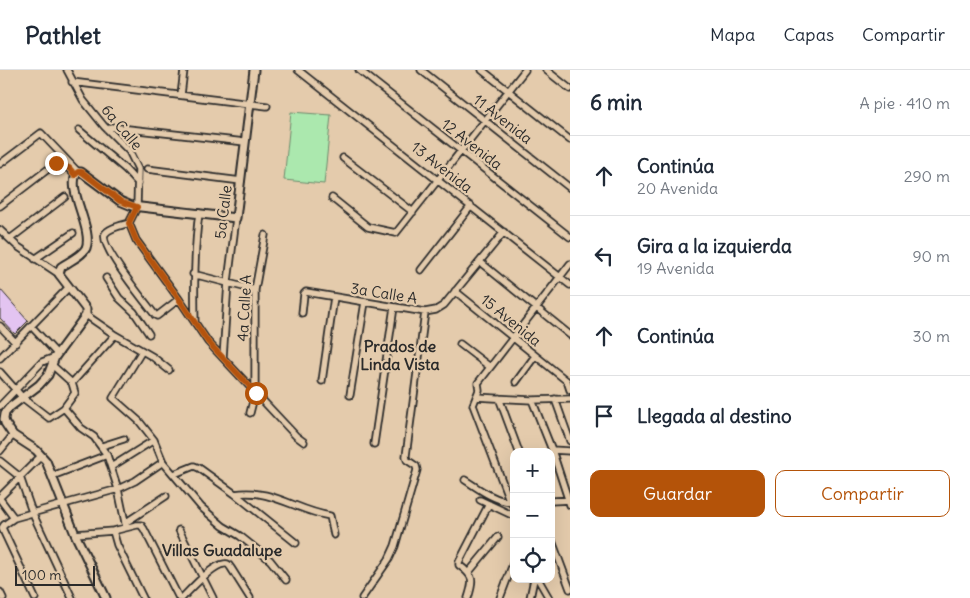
<!DOCTYPE html>
<html lang="es">
<meta charset="utf-8">
<style>
body{margin:0;font-family:Delius,sans-serif;background:#f2f2f3;color:#1f2937}
.controls{position:absolute;right:15px;bottom:15px;display:grid;overflow:hidden;border-radius:10px;box-shadow:0 5px 20px #0002}
.controls button{width:45px;height:45px;display:grid;place-items:center;padding:0;border:0;border-bottom:1px solid #e0e1e3;background:#fff;color:#1f2937;font:25px sans-serif}
.scale{position:absolute;left:15px;bottom:12px;width:80px;box-sizing:border-box;padding-left:5px;border:2px solid #2b2b2b;border-top:0;font-size:14px;line-height:18px;white-space:nowrap;color:#2b2b2b;-webkit-text-stroke:4px #e4cbac;paint-order:stroke}
.stop{position:absolute;width:15px;height:15px;margin:-11px;border:4px solid #b45309;border-radius:50%;background:#fff}
.stop.end{background:#b45309;border-color:#fff;box-shadow:0 1px 5px #0008}
.list{margin:0;padding:0;list-style:none}
h2{display:flex;justify-content:space-between;align-items:center;height:65px;margin:0;padding:0 20px;font-size:21px}
h2 small{font-size:16px;font-weight:400;color:#747a83}
.list li{display:grid;grid-template-columns:32px 1fr auto;gap:15px;align-items:center;box-sizing:border-box;height:80px;padding:0 20px;border-top:1px solid #e0e1e3}
.list b{display:block;font-size:19px;white-space:nowrap}
.list p{margin:0;font-size:16px;white-space:nowrap;color:#747a83}
.list em{font-size:16px;font-style:normal;color:#747a83}
.actions{display:flex;gap:10px;padding:15px 20px}
.actions a{flex:1;padding:11px 0;border:1px solid #b45309;border-radius:10px;text-align:center;font-size:18px;color:#b45309}
.actions .main{background:#b45309;color:#fff}
.icon{flex:none;width:28px;height:28px;fill:none;stroke:currentColor;stroke-width:2;stroke-linecap:round;stroke-linejoin:round}
.map{position:relative;flex:none;width:570px;height:528px;overflow:hidden}
header{display:flex;align-items:center;gap:30px;box-sizing:border-box;height:70px;padding:0 25px;background:#fff;border-bottom:1px solid #e0e1e3}
header strong{font-size:24px}
nav{display:flex;gap:28px;margin-inline-start:auto;font-size:18px}
main{display:flex}
aside{flex:1;background:#fff}
.map>svg:first-child{display:block}
</style>
<header>
<strong>Pathlet</strong>
<nav><a>Mapa</a><a>Capas</a><a>Compartir</a></nav>
</header>
<main>
<div class="map">
<svg width="570" height="528" viewBox="0 0 570 528">
<rect width="100%" height="100%" fill="#e4cbac"/>
<filter id="ink" filterUnits="userSpaceOnUse"><feTurbulence type="fractalNoise" baseFrequency=".02" numOctaves="2"/><feDisplacementMap in="SourceGraphic" scale="10" xChannelSelector="R" yChannelSelector="G"/><feConvolveMatrix kernelMatrix="1 2 1 2 8 2 1 2 1" color-interpolation-filters="sRGB"/></filter>
<g filter="url(#ink)">
<path fill="#abe8ae" stroke="#6b8a6c" d="M291 42 331 45 324 114 284 110Z"/>
<path fill="#e3c4f1" stroke="#2b2b2b" d="M0 219 28 251 15 264 0 248Z"/>
<g fill="none" stroke-linecap="round" stroke-linejoin="round">
<g stroke="#2b2b2b" stroke-width="9">
<path id="minor" d="M67 0 83 30 104 56 129 81 138 99 137 137 129 153 136 170 179 229 208 272 296 366 304 372
M298 0 570 215
M359 0 570 167
M421 0 570 118
M482 0 570 70
M546 0 570 19
M72 12 267 36
M181 25 184 0
M111 57 245 72
M79 60 125 99 138 113
M343 88 413 142
M0 94 41 63 78 102
M147 99 241 111
M332 128 368 157 396 163 525 0
M0 136 56 93 69 99 75 105
M129 153C123 155 108 158 105 164 99 176 146 233 155 245L157 246 179 229
M0 160 17 176 59 204
M10 169 65 127
M35 189 73 163
M480 192 570 265
M421 200 471 136
M193 204 255 220
M106 208 119 228 134 242 149 264
M455 221 567 311 570 320
M302 243 304 224 306 222 425 242 436 240 444 235 504 162
M86 245 115 265 153 287 169 300
M195 253C194 215 194 180 199 143
M0 256 16 273
M32 257 57 284
M460 274 490 297
M142 281 113 328 139 351 154 370 163 392 201 437 223 456 240 466 270 490 286 510
M0 288 68 218
M223 288 228 212 236 148
M0 302 23 328 49 348 64 338 75 323 72 313 52 295
M322 311 334 227
M516 312 535 286
M72 313 115 265
M350 325 365 232
M476 327 532 330 570 329
M499 328 519 382
M555 329 570 371
M532 330 552 380 570 435
M0 336 42 292 55 287
M64 338 81 358 94 367 107 385 118 419 126 457
M250 343 255 323V220L265 165
M374 374 394 237
M102 376 124 369
M552 380 570 381
M0 381 13 365
M0 391 20 407 32 442 72 528
M111 397 154 370
M174 404 194 396 199 398 235 424 296 473
M52 406 107 385
M465 410C478 418 493 430 510 432
M235 424C272 418 296 441 330 446L334 465
M0 427 41 386
M0 429 14 448
M480 430 514 446
M551 431 570 430
M514 436 510 432 473 335 479 320 478 313 570 194
M125 453 166 426
M179 460 213 528
M113 461 117 475 143 528
M75 464 113 461 137 455H141L144 459 179 528
M551 468 570 519
M469 502 498 467
M538 509 549 528
M0 522 3 528
M35 528 2 458 4 455 14 448 118 419 135 411 163 392
M182 528C191 519 212 495 224 494 228 493 229 495 231 498L250 528
M362 528 389 489 395 476 417 400 416 396 407 390 406 386 425 242
M468 528C474 510 474 506 459 495V492L489 434
M500 528 514 491
M530 528 534 509"/>
</g>
<g stroke="#2b2b2b" stroke-width="11">
<path id="tertiary" d="M106 528 75 464 46 391 36 380 13 365 5 353 4 349 5 343 10 337 39 315 48 305 55 287 86 245V239L59 204 61 197C68 192 82 186 86 178 94 159 64 116 78 102H81L120 131 132 136 236 148 254 0"/>
</g>
<use href="#minor" stroke="#e4cbac" stroke-width="5.5"/>
<use href="#tertiary" stroke="#e4cbac" stroke-width="7"/>
</g>
</g>
<g fill="none" stroke-linecap="round" stroke-linejoin="round" filter="url(#ink)">
<path stroke="#b45309" stroke-width="6" d="M56 93 69 98 75 105 78 102H82L120 131 137 137 129 153 136 170 179 229 208 272 256 323"/>
</g>
<g text-anchor="middle" dominant-baseline="central" stroke-width="4.5" stroke-linejoin="round" paint-order="stroke">
<g font-size="15" fill="#2b2b2b" stroke="#e4cbac">
<text transform="translate(503 49) rotate(38)">11 Avenida</text>
<text transform="translate(122 57) rotate(50)">6a Calle</text>
<text transform="translate(472 74) rotate(38)">12 Avenida</text>
<text transform="translate(442 97) rotate(38)">13 Avenida</text>
<text transform="translate(223 142) rotate(-83)">5a Calle</text>
<text transform="translate(384 223) rotate(9)">3a Calle A</text>
<text transform="translate(244 238) rotate(-87)">4a Calle A</text>
<text transform="translate(511 250) rotate(39)">15 Avenida</text>
</g>
<g font-size="16" font-weight="bold" fill="#2b2b2b" stroke="#e4cbac">
<text x="400" y="276">Prados de<tspan x="400" dy="18">Linda Vista</tspan></text>
<text x="222" y="480">Villas Guadalupe</text>
</g>
</g>
</svg>
<div class="controls">
<button>+</button>
<button>−</button>
<button><svg class="icon" aria-label="locate" viewBox="0 0 24 24"><circle cx="12" cy="12" r="6"/><path d="M12 2v4M12 18v4M2 12h4M18 12h4"/></svg></button>
</div>
<div class="scale">100 m</div>
<div class="stop" style="left:256px;top:323px"></div>
<div class="stop end" style="left:56px;top:93px"></div>
</div>
<aside>
<h2>6 min<small>A pie · 410 m</small></h2>
<ul class="list">
<li><svg class="icon" aria-label="ahead" viewBox="0 0 24 24"><path d="M12 20V5M6 11l6-6 6 6"/></svg><div><b>Continúa</b><p>20 Avenida</p></div><em>290 m</em></li>
<li><svg class="icon" aria-label="left" viewBox="0 0 24 24"><path d="M17 20v-9H6M10 6l-5 5 5 5"/></svg><div><b>Gira a la izquierda</b><p>19 Avenida</p></div><em>90 m</em></li>
<li><svg class="icon" aria-label="ahead" viewBox="0 0 24 24"><path d="M12 20V5M6 11l6-6 6 6"/></svg><div><b>Continúa</b></div><em>30 m</em></li>
<li><svg class="icon" aria-label="arrive" viewBox="0 0 24 24"><path d="M6 21V4h12l-3 4 3 4H6"/></svg><div><b>Llegada al destino</b></div></li>
</ul>
<div class="actions"><a class="main">Guardar</a><a>Compartir</a></div>
</aside>
</main>
